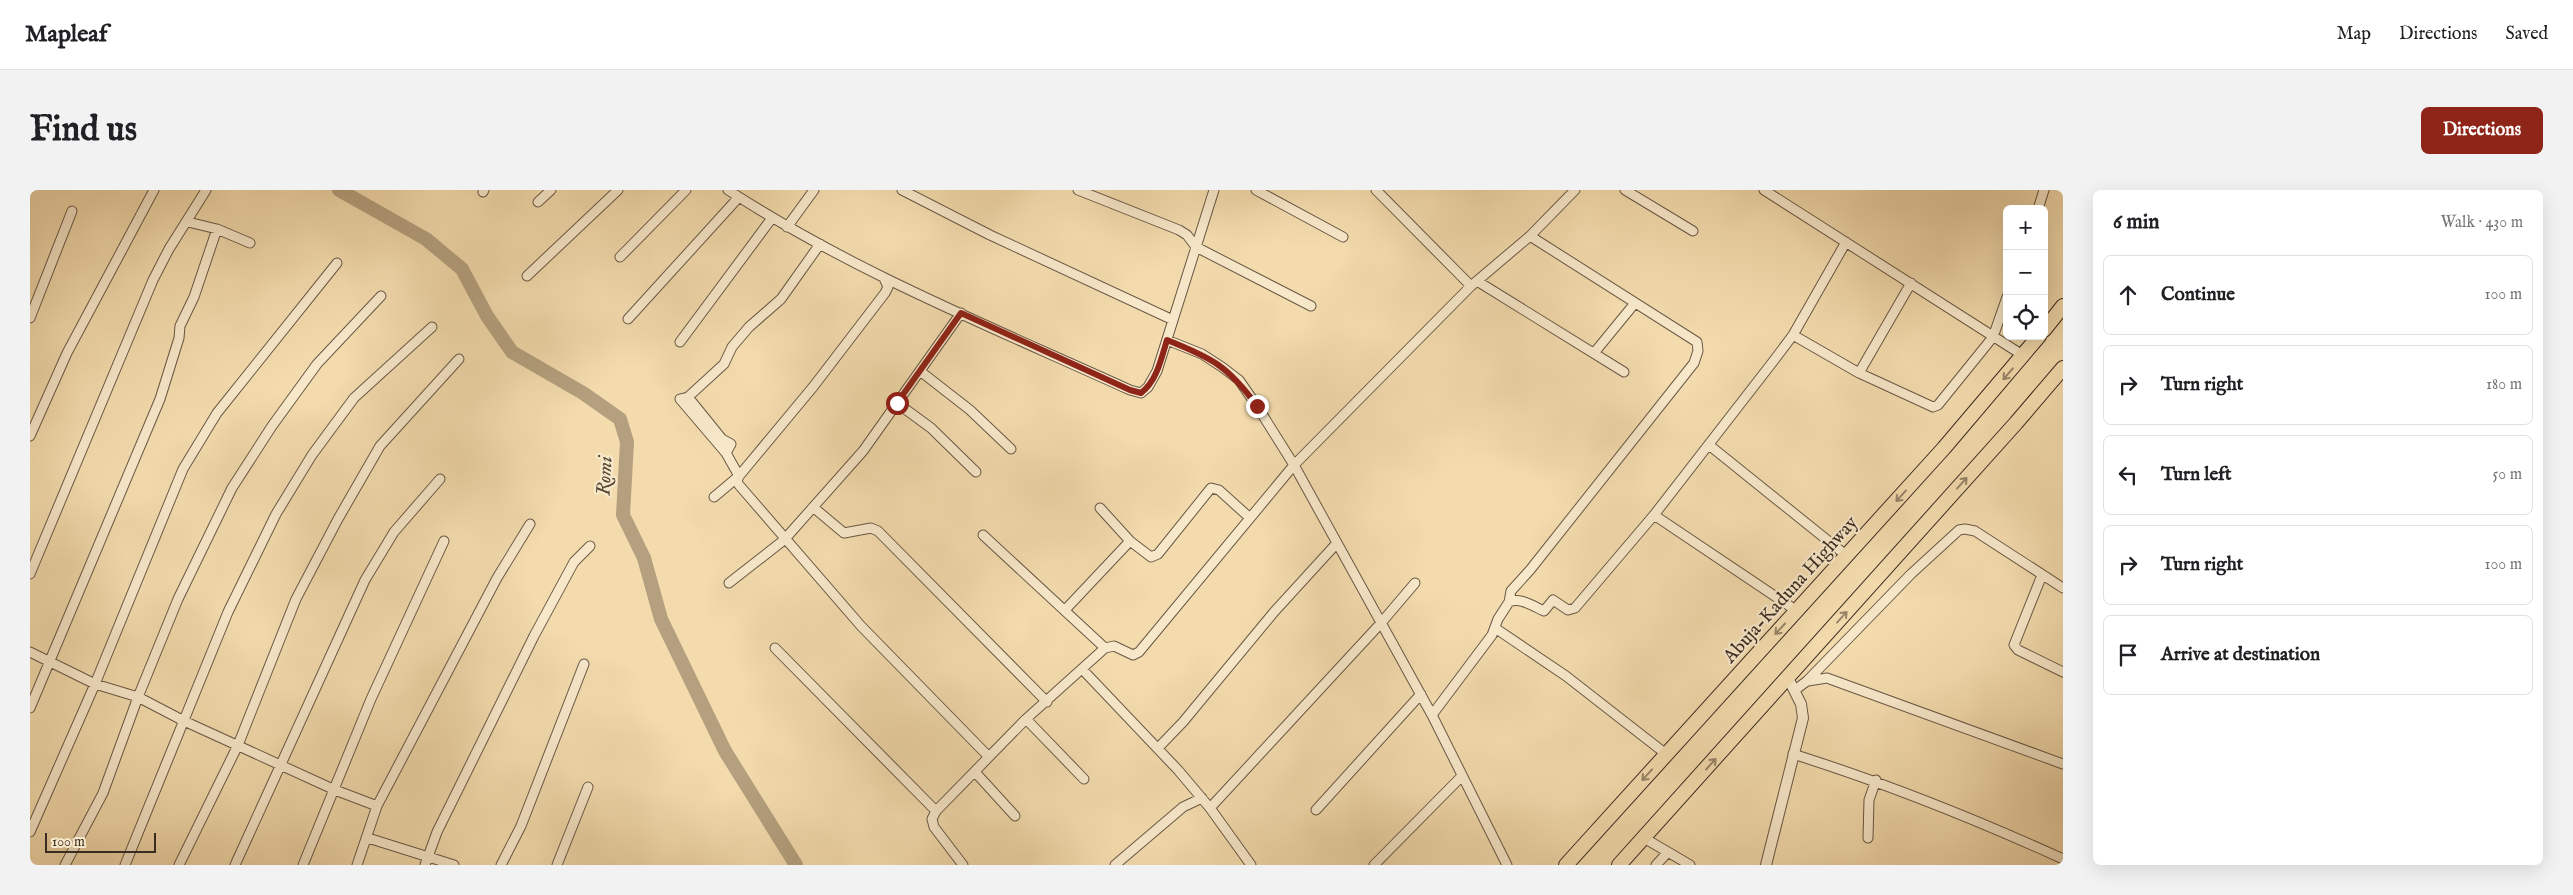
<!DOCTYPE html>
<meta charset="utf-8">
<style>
body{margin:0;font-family:"IM FELL English",serif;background:#f2f2f2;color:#202124}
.controls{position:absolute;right:15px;top:15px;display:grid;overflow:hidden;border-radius:8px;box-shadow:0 5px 20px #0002}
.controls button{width:45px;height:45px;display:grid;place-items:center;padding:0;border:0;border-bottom:1px solid #e0e0e0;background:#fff;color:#202124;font:25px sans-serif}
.scale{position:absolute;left:15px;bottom:12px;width:111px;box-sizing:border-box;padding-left:5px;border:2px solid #3b2c22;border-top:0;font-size:14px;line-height:18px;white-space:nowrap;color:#3b2c22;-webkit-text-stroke:4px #f7e8ca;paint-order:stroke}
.stop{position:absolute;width:15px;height:15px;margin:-11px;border:4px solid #8f2418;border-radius:50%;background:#fff}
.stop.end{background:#8f2418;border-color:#fff;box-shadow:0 1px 5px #0008}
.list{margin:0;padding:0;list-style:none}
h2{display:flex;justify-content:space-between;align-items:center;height:65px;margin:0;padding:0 20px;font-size:21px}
h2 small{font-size:16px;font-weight:400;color:#757577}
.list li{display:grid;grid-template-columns:32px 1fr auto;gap:15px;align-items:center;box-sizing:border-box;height:80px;margin:0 10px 10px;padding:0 10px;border:1px solid #e0e0e0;border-radius:8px}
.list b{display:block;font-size:19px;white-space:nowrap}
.list em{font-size:16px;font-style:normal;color:#757577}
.icon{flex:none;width:28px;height:28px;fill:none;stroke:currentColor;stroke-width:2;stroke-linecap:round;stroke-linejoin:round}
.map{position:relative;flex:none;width:2033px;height:675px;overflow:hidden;border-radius:8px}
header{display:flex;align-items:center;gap:30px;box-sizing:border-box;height:70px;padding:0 25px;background:#fff;border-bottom:1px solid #e0e0e0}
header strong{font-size:24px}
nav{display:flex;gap:28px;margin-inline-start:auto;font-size:18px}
.intro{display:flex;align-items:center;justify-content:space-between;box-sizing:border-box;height:120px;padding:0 30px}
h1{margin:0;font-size:35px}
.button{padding:12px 22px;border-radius:8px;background:#8f2418;color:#fff;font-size:18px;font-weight:700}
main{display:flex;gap:30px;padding:0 30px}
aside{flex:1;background:#fff;border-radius:8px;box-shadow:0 5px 20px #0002}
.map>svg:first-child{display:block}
</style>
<header>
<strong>Mapleaf</strong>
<nav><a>Map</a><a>Directions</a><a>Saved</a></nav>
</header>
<div class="intro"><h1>Find us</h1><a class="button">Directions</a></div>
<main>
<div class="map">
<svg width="2033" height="675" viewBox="0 0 2033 675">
<rect width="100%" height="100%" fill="#f3dbad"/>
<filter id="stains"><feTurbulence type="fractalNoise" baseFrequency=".004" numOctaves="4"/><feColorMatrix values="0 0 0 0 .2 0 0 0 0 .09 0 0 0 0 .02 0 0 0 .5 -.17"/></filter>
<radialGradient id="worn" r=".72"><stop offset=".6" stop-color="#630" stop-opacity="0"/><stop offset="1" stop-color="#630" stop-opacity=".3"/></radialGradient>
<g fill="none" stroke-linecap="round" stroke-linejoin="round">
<path stroke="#b4a07e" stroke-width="14" d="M309 0 396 49 432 79 457 126 482 162 553 203 590 229 597 252 593 325 614 368 631 429 695 561 766 675"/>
<g stroke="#695845" stroke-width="11">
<path id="minor" d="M698 0C824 82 964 138 1100 200L1111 203 1118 197 1127 181 1184 0
M872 0 960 45 1143 130
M1048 0 1149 40 1157 45 1166 57 1281 116
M1226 0 1313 47
M1346 0 1441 96
M1595 0 1663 41
M1734 0 1994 166
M453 2 454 0
M508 12 521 0
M2008 19 2014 0
M158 32 187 39 220 53
M757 37 784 0
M590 67 656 0
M497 86 588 0
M1447 91 1594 182
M0 128 42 21
M598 129 709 7
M1763 145 1829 183 1903 217 1908 215 1963 147 1977 107
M1137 150 1172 164 1192 177 1209 190 1227 216 1264 275 1402 525 1477 675
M650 152 742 28
M1564 163 1605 113
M890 181 940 220 981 259
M1829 183 1881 93
M658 207 692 249 701 254 696 263 709 286 707 291 709 295 831 436 958 566
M867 213 901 238 946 282
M0 246 37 163 124 0
M1679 255 1817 366
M696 263 650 209 658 207 694 174 702 157 719 137 751 109 790 54
M684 307 709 286 783 197 855 103 858 97 854 88
M783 317 814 343 841 338 848 341 1017 512
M1070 318 1100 351 1121 367 1128 364 1181 298 1189 300 1220 328
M1624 325 1767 421
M953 345 1075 458
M0 384 123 90 139 59 176 0
M2012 385 1984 455 1988 460 2033 482
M699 393 754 350 833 261 931 123
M1479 412C1490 407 1503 416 1514 421L1523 410 1538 420 1545 418 1624 325 1745 169 1763 145 1816 52
M1035 420 1100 351
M1465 438 1536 486 1636 564
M745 458 906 621
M0 462 65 494 108 507 154 531 305 600 347 616
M1052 479 1148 580 1180 618 1221 675
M1778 491 1797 488 2033 574
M1765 500 1777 491 1881 384 1929 340 1935 339 1945 341 2033 398
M0 518 130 209 149 148 150 136 164 107 187 39
M1402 525 1462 445 1468 429 1479 412 1481 401 1500 380 1664 173 1668 161 1667 152 1500 46
M996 529 1054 589
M1128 558 1153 532 1244 422 1307 353
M1763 564C1858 594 1943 628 2033 669
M945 582 985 626
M1180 618 1351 433 1385 393
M1286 620 1391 504
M0 642 65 494 153 279 187 223 307 73
M338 648 424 675
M1614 648 1660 675
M1838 648 1839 610 1846 590
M35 675 73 603 108 507 148 409 202 298 242 236 287 174 351 106
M95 675 198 422 246 324 282 265 324 208 402 137
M149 675 208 555 266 409 308 329 350 256 429 169
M205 675 335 390 364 342 410 289
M273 675 341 509 414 351
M327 675 347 616 467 388 500 334
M395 675 407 642 504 446 544 372 560 356
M471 675 491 636 554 474
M527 675 558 597
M933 675 904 637 902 629 906 621 996 529 1075 458 1084 456 1103 465 1109 462 1264 275 1441 96 1500 46 1545 0
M1085 675 1153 617 1172 608
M1344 675 1432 586
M1626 675 1638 662"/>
</g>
<g stroke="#695845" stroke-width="12">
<path id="tertiary" d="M1736 675 1773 528 1771 514 1758 488"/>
</g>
<g stroke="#3b2c22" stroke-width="16">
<path id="trunk" d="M2014 140 2033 116
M1536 675 1914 258 2009 146
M1589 675 1986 233 2033 178"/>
</g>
<use href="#minor" stroke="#f7e8ca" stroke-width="9"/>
<use href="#tertiary" stroke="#f7e8ca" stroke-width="10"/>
<use href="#trunk" stroke="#f3dbad" stroke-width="14"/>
</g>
<defs><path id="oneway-shaft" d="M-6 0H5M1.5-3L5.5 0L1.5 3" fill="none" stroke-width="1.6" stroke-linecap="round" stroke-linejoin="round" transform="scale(1.25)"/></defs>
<g stroke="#978468">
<use href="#oneway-shaft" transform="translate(1978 184) rotate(131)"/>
<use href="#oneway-shaft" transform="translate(1932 293) rotate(-48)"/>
<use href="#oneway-shaft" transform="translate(1871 306) rotate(132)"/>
<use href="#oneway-shaft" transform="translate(1812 427) rotate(-48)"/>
<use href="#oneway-shaft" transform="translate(1750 439) rotate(133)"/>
<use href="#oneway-shaft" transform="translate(1681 574) rotate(-48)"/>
<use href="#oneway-shaft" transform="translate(1617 585) rotate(132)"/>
</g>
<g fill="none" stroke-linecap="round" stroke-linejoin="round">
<path stroke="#8f2418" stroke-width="6" d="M867 213 931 123 1100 200 1111 203C1127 191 1131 169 1137 150 1182 168 1198 176 1227 216"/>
</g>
<g text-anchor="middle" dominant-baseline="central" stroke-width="4.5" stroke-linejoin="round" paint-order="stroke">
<g font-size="19" fill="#3b2c22" stroke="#f7e8ca">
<text transform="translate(1761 400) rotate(-48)">Abuja-Kaduna Highway</text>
</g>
<g font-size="20" font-style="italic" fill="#594939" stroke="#f7e8ca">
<text transform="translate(575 286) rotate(-87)">Romi</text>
</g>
</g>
<rect width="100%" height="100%" filter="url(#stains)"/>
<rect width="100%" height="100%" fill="url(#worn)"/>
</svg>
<div class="controls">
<button>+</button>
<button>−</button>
<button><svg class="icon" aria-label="locate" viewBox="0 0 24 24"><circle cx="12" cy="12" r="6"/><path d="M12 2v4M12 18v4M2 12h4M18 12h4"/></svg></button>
</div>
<div class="scale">100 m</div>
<div class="stop" style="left:867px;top:213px"></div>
<div class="stop end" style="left:1227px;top:216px"></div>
</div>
<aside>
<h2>6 min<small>Walk · 430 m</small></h2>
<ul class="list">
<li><svg class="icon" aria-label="ahead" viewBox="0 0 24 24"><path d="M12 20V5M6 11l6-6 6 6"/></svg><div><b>Continue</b></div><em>100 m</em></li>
<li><svg class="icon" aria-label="right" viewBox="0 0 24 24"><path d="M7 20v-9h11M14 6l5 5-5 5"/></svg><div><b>Turn right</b></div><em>180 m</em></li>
<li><svg class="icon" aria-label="left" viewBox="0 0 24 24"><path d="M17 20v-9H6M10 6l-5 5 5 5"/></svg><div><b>Turn left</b></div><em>50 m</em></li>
<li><svg class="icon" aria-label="right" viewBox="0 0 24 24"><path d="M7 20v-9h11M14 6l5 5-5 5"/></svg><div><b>Turn right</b></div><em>100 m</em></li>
<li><svg class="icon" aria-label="arrive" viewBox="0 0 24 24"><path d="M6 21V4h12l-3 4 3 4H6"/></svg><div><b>Arrive at destination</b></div></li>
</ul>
</aside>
</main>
